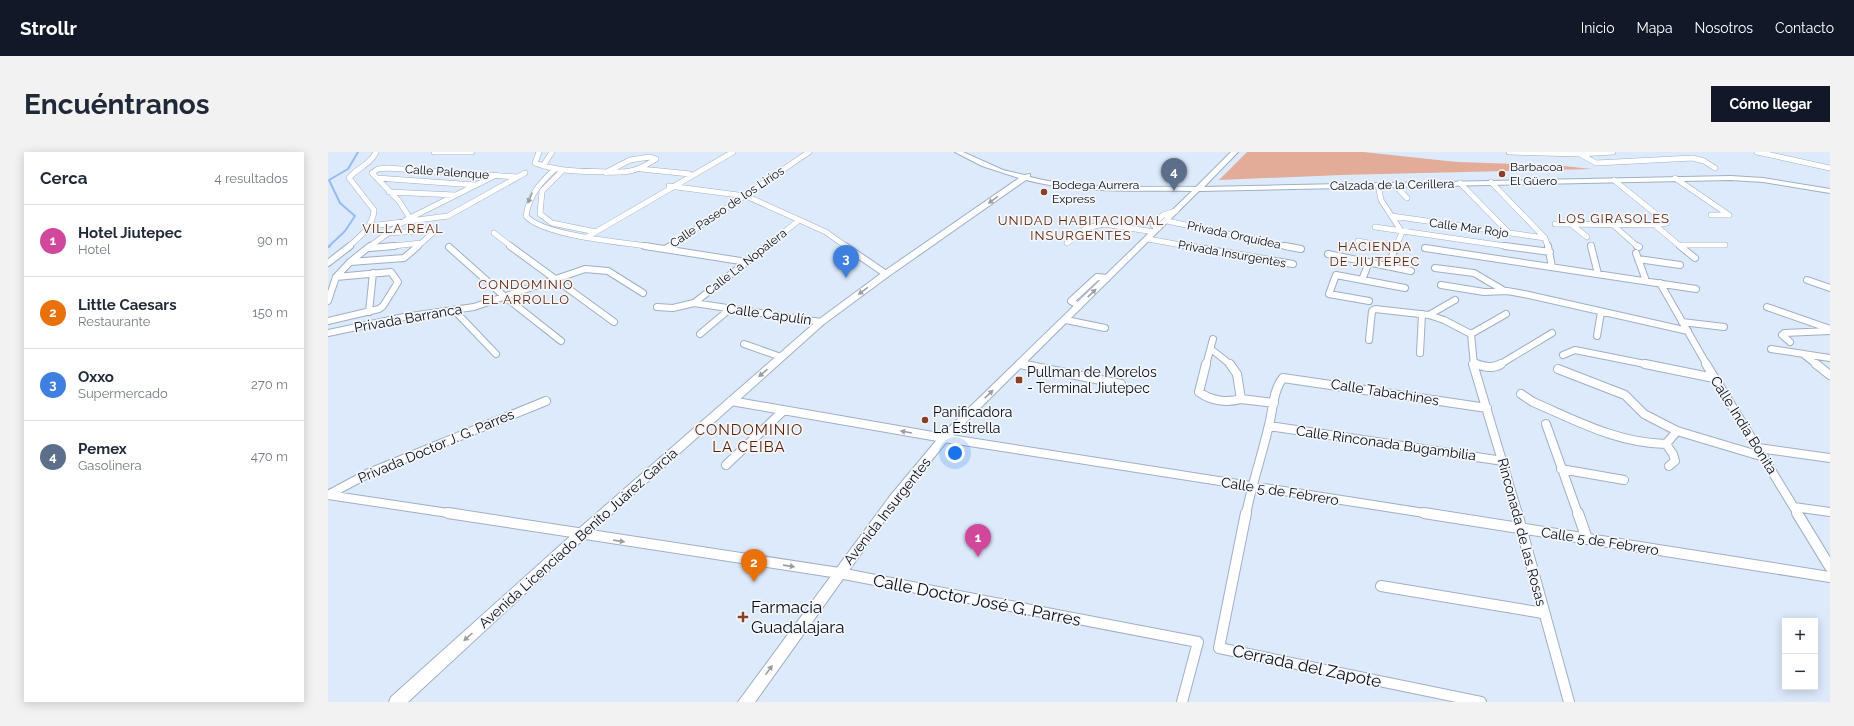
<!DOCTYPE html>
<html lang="es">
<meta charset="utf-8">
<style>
body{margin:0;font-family:Raleway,sans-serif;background:#f2f2f3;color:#1f2937}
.controls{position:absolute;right:12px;bottom:12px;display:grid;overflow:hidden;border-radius:0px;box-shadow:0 2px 10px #0003}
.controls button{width:36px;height:36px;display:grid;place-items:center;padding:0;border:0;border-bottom:1px solid #e0e1e3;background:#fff;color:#1f2937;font:20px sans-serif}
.you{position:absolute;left:627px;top:301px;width:14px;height:14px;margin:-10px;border:3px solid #fff;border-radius:50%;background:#1a73e8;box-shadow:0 0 0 6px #1a73e833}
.badge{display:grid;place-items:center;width:26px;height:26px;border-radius:50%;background:#111827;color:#fff;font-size:13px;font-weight:700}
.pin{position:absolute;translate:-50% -33px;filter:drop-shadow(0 1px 2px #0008)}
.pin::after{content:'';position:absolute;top:21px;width:14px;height:12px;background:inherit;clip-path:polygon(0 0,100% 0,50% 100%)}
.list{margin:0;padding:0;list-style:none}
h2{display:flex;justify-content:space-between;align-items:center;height:52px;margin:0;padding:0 16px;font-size:17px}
h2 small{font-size:13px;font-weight:400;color:#747a83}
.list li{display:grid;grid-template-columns:26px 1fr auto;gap:12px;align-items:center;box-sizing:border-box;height:72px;padding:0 16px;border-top:1px solid #e0e1e3}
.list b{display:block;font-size:15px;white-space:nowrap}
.list p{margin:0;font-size:13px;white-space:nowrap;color:#747a83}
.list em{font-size:13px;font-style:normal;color:#747a83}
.map{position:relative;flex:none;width:1502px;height:550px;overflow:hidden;border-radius:0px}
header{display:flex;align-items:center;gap:24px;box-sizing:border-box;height:56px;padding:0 20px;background:#111827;color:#fff}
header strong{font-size:19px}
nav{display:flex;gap:22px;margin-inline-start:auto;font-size:14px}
.intro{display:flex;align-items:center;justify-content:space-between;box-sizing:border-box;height:96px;padding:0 24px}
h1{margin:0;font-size:28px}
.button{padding:10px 18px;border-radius:0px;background:#111827;color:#fff;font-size:14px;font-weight:700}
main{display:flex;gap:24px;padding:0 24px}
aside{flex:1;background:#fff;border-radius:0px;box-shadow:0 2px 10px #0003}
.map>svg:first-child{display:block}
</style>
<header>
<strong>Strollr</strong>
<nav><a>Inicio</a><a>Mapa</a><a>Nosotros</a><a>Contacto</a></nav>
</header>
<div class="intro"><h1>Encuéntranos</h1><a class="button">Cómo llegar</a></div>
<main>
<aside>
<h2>Cerca<small>4 resultados</small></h2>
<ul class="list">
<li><span class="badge" style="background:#d1479c">1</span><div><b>Hotel Jiutepec</b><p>Hotel</p></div><em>90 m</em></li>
<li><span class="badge" style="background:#e8710a">2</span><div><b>Little Caesars</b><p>Restaurante</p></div><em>150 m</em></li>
<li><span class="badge" style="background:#3f7fe0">3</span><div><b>Oxxo</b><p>Supermercado</p></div><em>270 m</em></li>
<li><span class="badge" style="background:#5c6f8a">4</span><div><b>Pemex</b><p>Gasolinera</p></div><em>470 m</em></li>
</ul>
</aside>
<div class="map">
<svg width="1502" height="550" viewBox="0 0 1502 550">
<rect width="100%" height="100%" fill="#ddeafc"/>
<path fill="#e2ac99" d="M919 0H1035L1129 10 1226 13 1264 17 1013 23 891 28Z"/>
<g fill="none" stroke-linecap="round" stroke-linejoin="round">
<path stroke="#94bcf1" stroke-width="2" d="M0 95 17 79 27 64 12 51 1 28 20 17 30 0"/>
<path stroke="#94bcf1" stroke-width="2.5" d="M0 95 2 94"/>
<g stroke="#9fafc4" stroke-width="6">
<path id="street-far3" d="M106 0H144
M211 0 207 11C230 20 255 19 279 20
M1181 0 1252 2 1285 0
M1429 0 1502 16
M1252 2 1268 11 1365 6 1376 9 1387 16
M322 5 328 7C309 19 301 21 279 20L302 8Z
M215 14 224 0
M227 17C212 31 201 43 198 64 215 84 295 90 323 95
M313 17 362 22
M235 18 214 39 212 62 224 71 268 80
M278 21 279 20
M49 26 147 33
M1347 26 1401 63
M1163 30 1217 86 1220 95
M1132 31 1181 81
M1050 33 1053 48 1074 80
M1067 33 1079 46
M341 34 418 44 498 80 519 95
M61 40 127 43
M80 63 71 49 44 21 50 17 59 16 189 25
M1383 63H1401
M1064 64 1217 86
M839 69 961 95
M1227 72 1327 73 1339 71 1286 28
M1243 72 1259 85
M1284 72 1310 95
M1327 73 1353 95
M43 74 120 64 197 21
M1047 75 1184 95
M831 76 825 73 835 63 848 59
M59 81 108 78
M166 81 184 95
M259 85 405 0
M820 87 864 95
M1030 89 1060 95
M739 91 758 76 776 72 826 80
M1263 93V95
M1351 93H1397
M20 95C33 84 45 74 46 58L21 26C29 16 43 12 48 0
M41 95 78 68 168 23
M56 95 93 91
M89 95 108 78
M341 95 481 0
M438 95 470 69
M1068 95 1074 80"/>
</g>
<g stroke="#9fafc4" stroke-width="8">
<path id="street-far2" d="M182 94 286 170
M317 94 419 110
M517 94 558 122
M858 94 965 112
M957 94 973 97
M1055 94 1068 96
M1177 94 1222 100
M1220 94 1224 115
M1263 94 1270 122
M1309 94 1311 95
M1352 94 1367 106
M121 95 176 144 233 189
M41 96 66 94
M1097 96 1368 137
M337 97 342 94
M1308 101 1318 129
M1000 102 1083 119
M1310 107 1352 113
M22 110 76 106 90 94
M0 111 22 94
M1060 114 1068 94
M1107 116 1146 121 1175 138
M1034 128 1041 110
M1479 128 1502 136
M1332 131 1379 213
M1113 133 1156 140 1179 139 1196 142 1360 179
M0 149 8 125 22 110 42 94
M1041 149 1001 142 1008 123 1077 136
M366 151 439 94
M751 154 743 149 769 125 779 126
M329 155 345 156 366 151 493 170
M1439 155 1502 177
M126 158 168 202
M41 160 45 121
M1101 163 1127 148
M738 168 777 176
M0 169 51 157 55 154 70 130 63 120 8 125
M1354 170 1396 175
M0 181 76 165 146 155 257 117 280 119 315 141
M372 182 403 156
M1269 184 1273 160
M1041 188 1044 159 1047 157 1101 163 1116 168 1143 182
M1462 190 1454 183 1456 181 1502 179
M416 192 453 205
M883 197 903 213
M1443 197 1502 206
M1092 201 1094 162
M1475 202 1489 213
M1235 203 1247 198 1322 213
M1145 211 1152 213
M692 212 697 213
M878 213 885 187
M1146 213 1143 182 1178 162
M1171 213 1224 181"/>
</g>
<g stroke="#9fafc4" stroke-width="10">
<path id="street-far1" d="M692 212 793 232
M878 212 871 240C883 249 899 251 913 247L909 222 902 212
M1145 212 1190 362
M1148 212C1157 215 1165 217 1173 212
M1317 212 1386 226
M1378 212 1470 362
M1488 212 1502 223
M1230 217 1297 243 1316 262 1349 279 1436 305
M1193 242 1205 250C1249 269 1289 291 1338 292
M913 247 946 251
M403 249 616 286 1103 362
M1218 272 1250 362
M941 274 1175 309
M1430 296 1502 306
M398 313 455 259
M1341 314 1347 309 1345 302 1338 292 1349 279
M1233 317 1296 328
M0 343 127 362
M0 343 41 321 218 249
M1466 355 1502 360
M918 362C924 332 934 303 941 273 945 258 945 238 955 226L1159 256"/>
</g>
<g stroke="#9fafc4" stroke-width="12">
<path id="street" d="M120 361 511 421 870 490 854 550
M918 361 891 496 1153 550
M1096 361 1502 425
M1189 361 1241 550
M1250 361 1259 387
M1469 361 1502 415
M1053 434 1215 461"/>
</g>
<g stroke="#9fafc4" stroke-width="2">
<path id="secondary" d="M627 0H635L675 18 696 23 702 22V25C755 39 813 34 868 35L903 0H910L876 35 1403 24 1435 26 1502 37V41L1435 30 1403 28 871 39 620 288 570 350 427 550H410L562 344 612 284 864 39C809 38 751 42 698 28L561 124 496 172 257 386 80 550H61L63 545 247 380 490 168 555 120 691 26 654 14Z"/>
</g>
<use href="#street-far3" stroke="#fff" stroke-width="5"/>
<use href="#street-far2" stroke="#fff" stroke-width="6"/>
<use href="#street-far1" stroke="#fff" stroke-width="8"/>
<use href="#street" stroke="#fff" stroke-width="10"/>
<use href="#secondary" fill="#fff" fill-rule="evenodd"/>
</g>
<defs><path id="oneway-solid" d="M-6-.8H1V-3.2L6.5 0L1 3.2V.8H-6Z"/></defs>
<g fill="#9c9ea1">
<use href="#oneway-solid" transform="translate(202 46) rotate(113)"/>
<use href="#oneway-solid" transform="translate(665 48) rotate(144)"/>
<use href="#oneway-solid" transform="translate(535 139) rotate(144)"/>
<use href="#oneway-solid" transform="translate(764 141) rotate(-44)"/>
<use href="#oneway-solid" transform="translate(435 221) rotate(139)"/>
<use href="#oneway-solid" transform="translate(661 242) rotate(-44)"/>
<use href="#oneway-solid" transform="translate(578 280) rotate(-170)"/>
<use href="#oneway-solid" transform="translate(291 389) rotate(8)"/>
<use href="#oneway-solid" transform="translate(461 414) rotate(8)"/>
<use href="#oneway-solid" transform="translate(140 485) rotate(138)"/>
<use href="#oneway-solid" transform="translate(441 518) rotate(-54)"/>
</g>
<g fill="#883f23" stroke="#f3f6fb" stroke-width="1.5">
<circle cx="1174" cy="22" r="4"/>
<circle cx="716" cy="40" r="4"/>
<rect x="687" y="224" width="8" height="8" rx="2"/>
<circle cx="597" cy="268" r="4"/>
<path d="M413 459h4v4h4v4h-4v4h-4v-4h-4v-4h4z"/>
</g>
<g text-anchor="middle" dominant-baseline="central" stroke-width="3.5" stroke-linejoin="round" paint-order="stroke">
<g font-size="12" fill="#080d14" stroke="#f3f6fb" text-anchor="start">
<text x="1182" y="15">Barbacoa<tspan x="1182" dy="14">El Güero</tspan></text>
<text x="724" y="33">Bodega Aurrera<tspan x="724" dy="14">Express</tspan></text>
</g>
<g font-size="12" fill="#080d14" stroke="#f3f6fb">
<text transform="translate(119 20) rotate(4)">Calle Palenque</text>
<text transform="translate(1064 33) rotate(-1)">Calzada de la Cerillera</text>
<text transform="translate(399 55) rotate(-34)">Calle Paseo de los Lirios</text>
<text transform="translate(1141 76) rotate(8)">Calle Mar Rojo</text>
<text transform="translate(906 83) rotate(12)">Privada Orquídea</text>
<text transform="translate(904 102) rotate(10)">Privada Insurgentes</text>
<text transform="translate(418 110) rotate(-38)">Calle La Nopalera</text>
</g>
<g font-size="13" letter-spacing="1" fill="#5e1f02" stroke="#f3f6fb">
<text x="1286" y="66">LOS GIRASOLES</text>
<text x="753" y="68">UNIDAD HABITACIONAL<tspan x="753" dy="15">INSURGENTES</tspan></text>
<text x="75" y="76">VILLA REAL</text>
<text x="1047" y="94">HACIENDA<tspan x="1047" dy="15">DE JIUTEPEC</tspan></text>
<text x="198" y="132">CONDOMINIO<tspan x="198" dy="15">EL ARROLLO</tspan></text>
</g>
<g font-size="14" fill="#080d14" stroke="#f3f6fb">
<text transform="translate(441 162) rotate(8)">Calle Capulín</text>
<text transform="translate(80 166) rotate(-10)">Privada Barranca</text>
<text transform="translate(1057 240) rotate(9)">Calle Tabachines</text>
<text transform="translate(1416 273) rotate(58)">Calle India Bonita</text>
<text transform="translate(1058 291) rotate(8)">Calle Rinconada Bugambilia</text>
<text transform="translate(108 294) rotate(-23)">Privada Doctor J. G. Parres</text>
<text transform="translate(952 339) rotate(9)">Calle 5 de Febrero</text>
<text transform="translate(559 359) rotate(-52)">Avenida Insurgentes</text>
<text transform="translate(1194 380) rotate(75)">Rinconada de las Rosas</text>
<text transform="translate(250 386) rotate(-42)">Avenida Licenciado Benito Juárez García</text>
<text transform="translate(1272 389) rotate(9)">Calle 5 de Febrero</text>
</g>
<g font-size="14" fill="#080d14" stroke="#f3f6fb" text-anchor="start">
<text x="699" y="220">Pullman de Morelos<tspan x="699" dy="16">- Terminal Jiutepec</tspan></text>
<text x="605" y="260">Panificadora<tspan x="605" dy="16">La Estrella</tspan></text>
</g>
<g font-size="15" letter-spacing="1" fill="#5e1f02" stroke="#f3f6fb">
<text x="421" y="278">CONDOMINIO<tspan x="421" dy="17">LA CEIBA</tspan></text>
</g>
<g font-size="17" fill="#080d14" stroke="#f3f6fb">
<text transform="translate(649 448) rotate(11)">Calle Doctor José G. Parres</text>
<text transform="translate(979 514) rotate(12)">Cerrada del Zapote</text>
</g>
<g font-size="17" fill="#080d14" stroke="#f3f6fb" text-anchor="start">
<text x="423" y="455">Farmacia<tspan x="423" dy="20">Guadalajara</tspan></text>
</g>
</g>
</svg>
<div class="controls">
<button>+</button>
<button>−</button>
</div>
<div class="you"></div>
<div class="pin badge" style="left:650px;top:405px;background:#d1479c">1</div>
<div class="pin badge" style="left:426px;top:430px;background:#e8710a">2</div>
<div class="pin badge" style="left:518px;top:126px;background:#3f7fe0">3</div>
<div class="pin badge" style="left:846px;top:39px;background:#5c6f8a">4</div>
</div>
</main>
